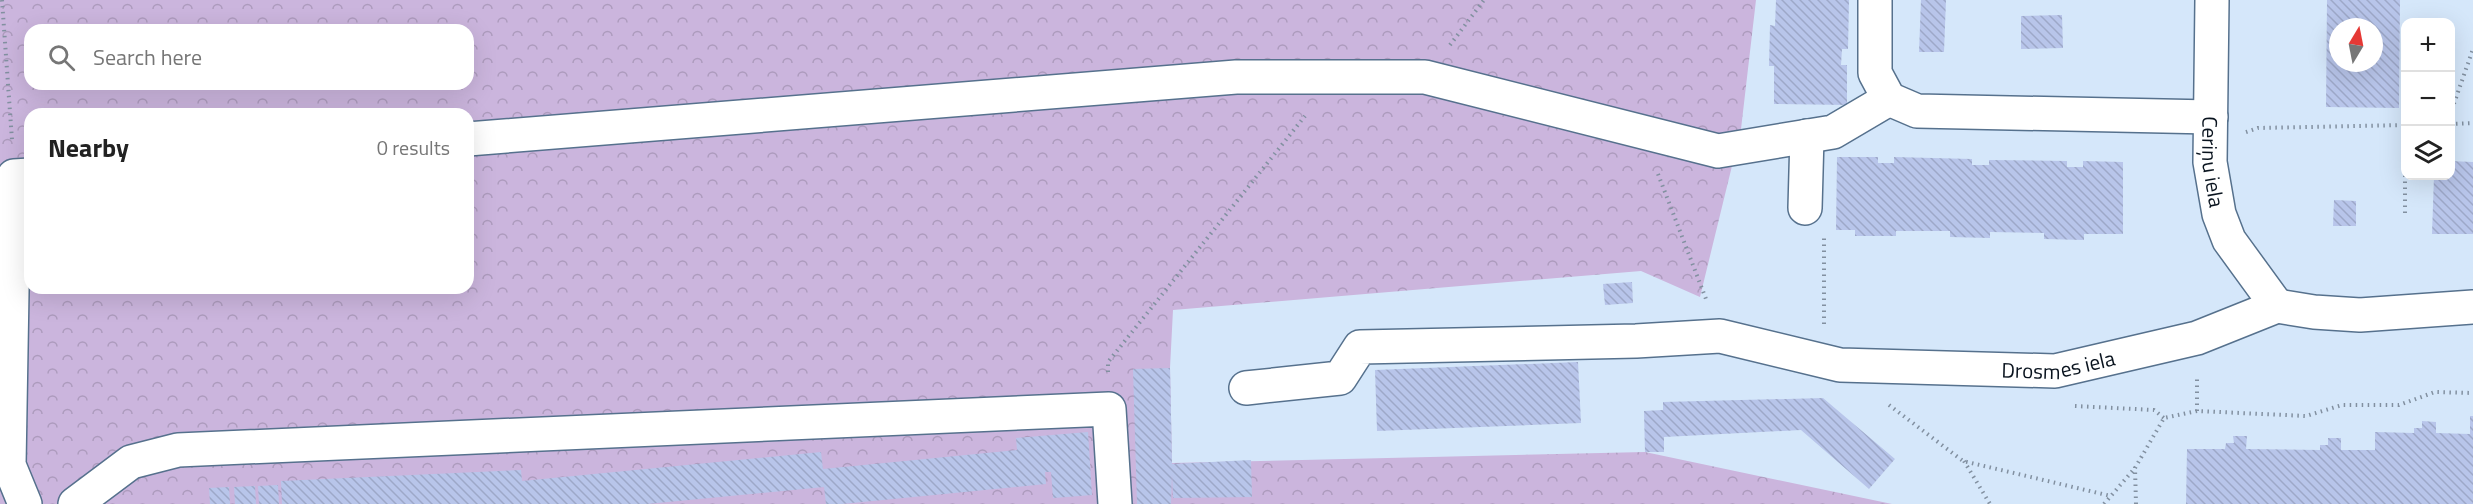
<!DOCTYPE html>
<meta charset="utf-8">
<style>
body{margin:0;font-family:"Titillium Web",sans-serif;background:#f6f6f6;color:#222}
.controls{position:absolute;right:18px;top:18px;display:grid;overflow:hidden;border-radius:12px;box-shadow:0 6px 24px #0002}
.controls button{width:54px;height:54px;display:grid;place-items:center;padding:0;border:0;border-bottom:2px solid #e0e0e0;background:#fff;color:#222;font:30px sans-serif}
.compass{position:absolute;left:2329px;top:18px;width:54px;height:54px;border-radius:50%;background:#fff;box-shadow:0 6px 24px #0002;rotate:10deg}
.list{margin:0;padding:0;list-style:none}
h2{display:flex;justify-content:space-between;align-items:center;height:78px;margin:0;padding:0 24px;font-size:26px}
h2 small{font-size:20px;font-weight:400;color:#767676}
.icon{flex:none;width:33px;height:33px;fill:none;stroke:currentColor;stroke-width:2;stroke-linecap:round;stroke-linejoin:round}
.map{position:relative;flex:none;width:2473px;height:504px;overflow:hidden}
.search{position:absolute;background:#fff;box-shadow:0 6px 24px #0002;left:24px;top:24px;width:450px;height:66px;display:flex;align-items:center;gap:15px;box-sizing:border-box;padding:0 21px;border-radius:18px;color:#767676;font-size:22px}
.panel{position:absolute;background:#fff;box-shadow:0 6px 24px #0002;left:24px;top:108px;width:450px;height:186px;border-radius:18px}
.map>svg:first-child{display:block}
</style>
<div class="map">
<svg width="2473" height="504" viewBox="0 0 2473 504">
<defs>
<pattern id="forest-crowns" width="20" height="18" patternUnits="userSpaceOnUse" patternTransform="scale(1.5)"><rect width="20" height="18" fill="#cbb5dd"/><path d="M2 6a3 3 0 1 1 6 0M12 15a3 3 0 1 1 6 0" fill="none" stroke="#ad9bbd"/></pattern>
<pattern id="building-back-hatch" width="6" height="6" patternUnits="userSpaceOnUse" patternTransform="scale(1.5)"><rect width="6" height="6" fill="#b8c5ea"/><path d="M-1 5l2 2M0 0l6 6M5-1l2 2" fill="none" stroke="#9da8c8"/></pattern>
</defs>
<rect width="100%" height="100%" fill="#d5e7fa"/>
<path fill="url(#forest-crowns)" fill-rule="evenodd" d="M0 0H1756L1741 129 1700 297 1641 271 1173 310 1170 368 1172 463 1645 452 1892 504H0ZM30 30H468V84H30ZM30 114H468V288H30Z"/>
<path fill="url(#building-back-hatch)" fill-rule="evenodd" d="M1776 0H1849L1848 49H1842L1841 65H1847V105L1774 104V66H1769L1770 25 1775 26Z
M1921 0H1946L1944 52H1919Z
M2327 0H2400L2399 108 2326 107ZM2338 27H2374V63H2338Z
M2062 15 2063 48 2021 49V16Z
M1837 157H1878V163H1894V157L1972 159V165H1989V160L2067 161V167H2083V161L2123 162V234H2084V240L2044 239V233L1990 232V238L1950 237V231H1896V236H1855V230H1836Z
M2450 161 2473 162V234H2432L2434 176H2450Z
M2334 200 2356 201V226H2333Z
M1632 282 1633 303 1605 305 1603 284Z
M1578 362 1581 423 1377 431 1375 370Z
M1170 368 1172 464 1251 460 1252 497 1173 498 1172 474 1171 504H1137L1133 369Z
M1823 398 1895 459 1869 489 1801 430 1664 437V452H1645L1644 411 1663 410V402Z
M2470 416H2473V504H2186L2187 449H2225L2226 443H2234L2233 436H2247L2246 449 2320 450V445H2328V438H2341V450H2375V432L2414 433V428H2422V421L2436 422V433L2470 434Z
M1088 432 1092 495 1067 497 1053 498 1051 472H1045L1046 484 842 504H826L824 487 647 504H282L281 481 521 470 522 481 821 452 823 469 1017 450 1016 438Z
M278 485 279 504H259L258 486Z
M255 486 256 504H235L234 487Z
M229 487 230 504H210L209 488Z"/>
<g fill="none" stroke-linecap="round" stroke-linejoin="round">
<g stroke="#56718d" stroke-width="36">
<g id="minor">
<path d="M1875 0V73L1889 99 1917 111 2211 117"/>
<path id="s1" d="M2212 0 2210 162 2219 214 2229 240 2277 306"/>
<path d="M468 139 1236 77H1425L1718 151 1833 132 1889 99"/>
<path d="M1805 208 1807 136"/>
<path id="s2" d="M1246 388 1340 378 1360 347 1636 341 1720 336 1840 365 2055 371 2197 338 2277 306 2314 312 2360 315 2473 307"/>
<path d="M25 504 9 465 14 176 30 175"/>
<path d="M75 504 131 462 178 450 1109 409 1115 504"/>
</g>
</g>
<path stroke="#8290a0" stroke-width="4" stroke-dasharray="1.5 4.5" stroke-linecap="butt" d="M2 0 12 140
M1450 45 1484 0
M2450 115 2473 49
M2450 124 2473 123
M2246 132 2258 128 2406 125
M1658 174 1706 299
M2405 213V126
M1824 324V238
M1108 372V362L1305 116
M1889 405 1963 461 2111 496
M2075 406 2154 410 2164 418
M2197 411V376
M1964 461 1990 504
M2104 504 2135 468
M2136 504 2135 468 2164 418 2197 411 2306 416 2342 405H2399L2435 392 2473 393"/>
<use href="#minor" stroke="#fff" stroke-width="33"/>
</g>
<g text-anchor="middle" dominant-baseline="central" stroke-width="5" stroke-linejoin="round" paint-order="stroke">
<g font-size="21" fill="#09131e" stroke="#fff">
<text stroke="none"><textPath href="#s1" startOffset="162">Ceriņu iela</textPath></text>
<text stroke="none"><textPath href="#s2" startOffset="834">Drosmes iela</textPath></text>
</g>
</g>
</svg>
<div class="controls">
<button>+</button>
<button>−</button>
<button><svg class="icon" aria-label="layers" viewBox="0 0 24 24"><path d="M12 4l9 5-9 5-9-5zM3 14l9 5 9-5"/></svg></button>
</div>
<svg class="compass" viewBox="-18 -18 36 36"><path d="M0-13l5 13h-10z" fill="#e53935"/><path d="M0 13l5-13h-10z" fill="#767676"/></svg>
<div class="search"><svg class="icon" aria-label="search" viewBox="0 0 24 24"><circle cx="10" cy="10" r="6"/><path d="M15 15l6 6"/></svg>Search here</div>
<section class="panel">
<h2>Nearby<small>0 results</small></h2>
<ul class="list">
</ul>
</section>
</div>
